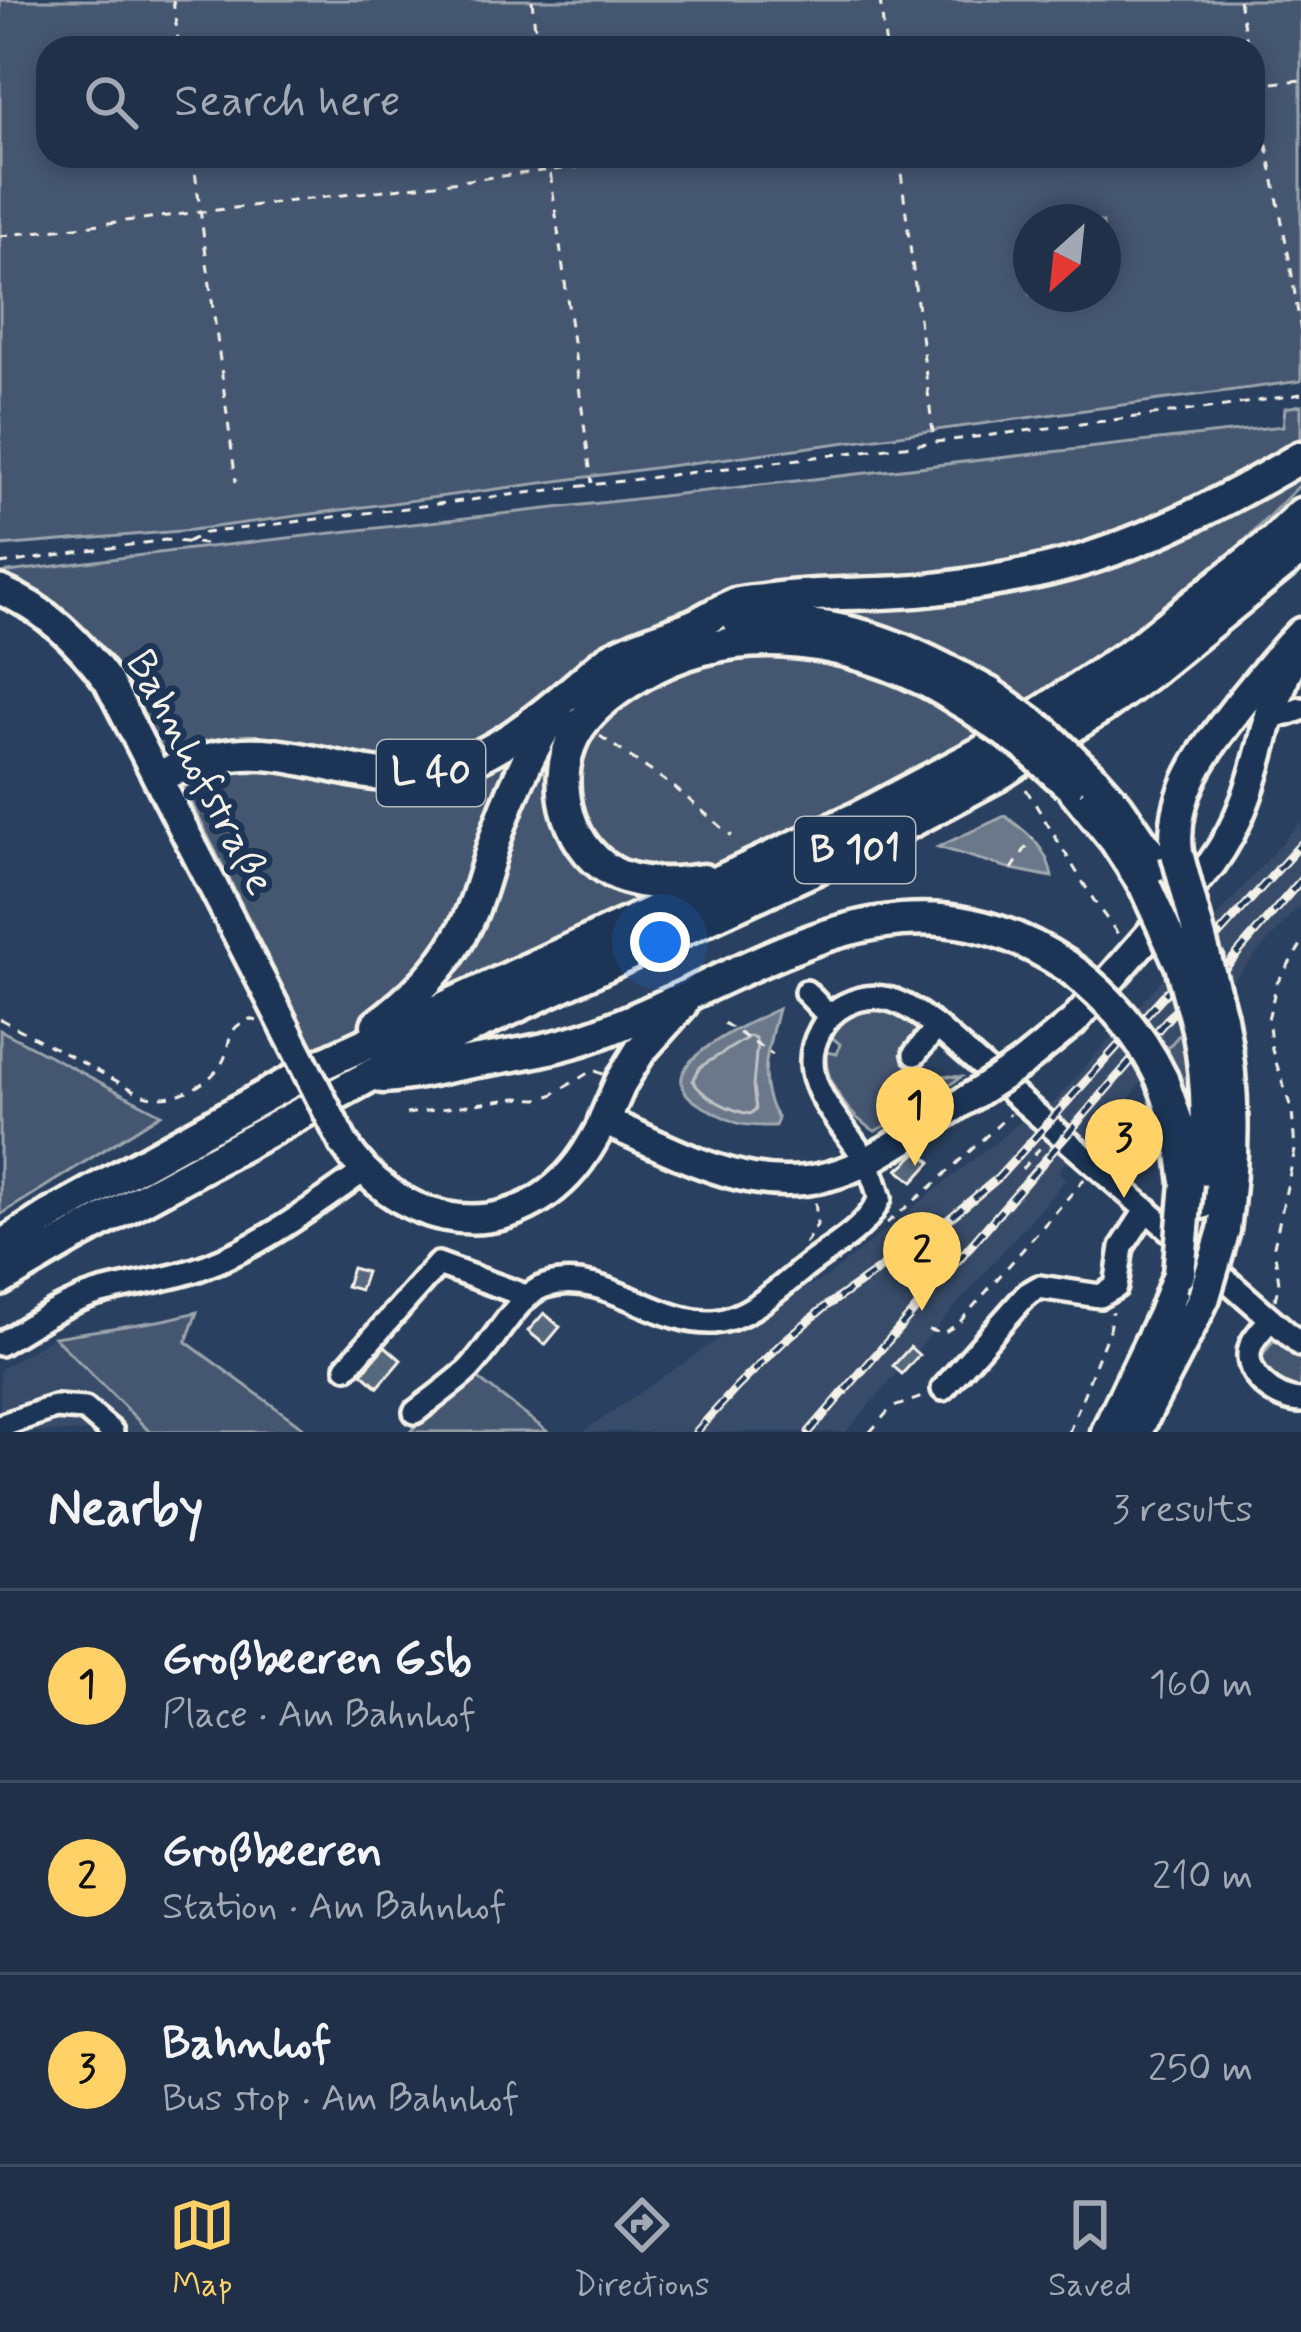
<!DOCTYPE html>
<meta charset="utf-8">
<style>
body{margin:0;font-family:Mynerve,sans-serif;background:#28384f;color:#f1f3f6}
.compass{position:absolute;left:1013px;top:204px;width:108px;height:108px;border-radius:50%;background:#203048;box-shadow:0 6px 18px #0003;rotate:207deg}
.you{position:absolute;left:660px;top:942px;width:42px;height:42px;margin:-30px;border:9px solid #fff;border-radius:50%;background:#1a73e8;box-shadow:0 0 0 18px #1a73e833}
.badge{display:grid;place-items:center;width:78px;height:78px;border-radius:50%;background:#ffd166;color:#111;font-size:39px;font-weight:700}
.pin{position:absolute;translate:-50% -99px;filter:drop-shadow(0 3px 6px #0008)}
.pin::after{content:'';position:absolute;top:63px;width:42px;height:36px;background:inherit;clip-path:polygon(0 0,100% 0,50% 100%)}
.list{margin:0;padding:0;list-style:none}
h2{display:flex;justify-content:space-between;align-items:center;height:156px;margin:0;padding:0 48px;font-size:51px}
h2 small{font-size:39px;font-weight:400;color:#a2a9b4}
.list li{display:grid;grid-template-columns:78px 1fr auto;gap:36px;align-items:center;box-sizing:border-box;height:192px;padding:0 48px;border-top:3px solid #3d4b60}
.list b{display:block;font-size:45px;white-space:nowrap}
.list p{margin:0;font-size:39px;white-space:nowrap;color:#a2a9b4}
.list em{font-size:39px;font-style:normal;color:#a2a9b4}
.icon{flex:none;width:66px;height:66px;fill:none;stroke:currentColor;stroke-width:2;stroke-linecap:round;stroke-linejoin:round}
.map{position:relative;flex:none;width:1301px;height:1432px;overflow:hidden}
.search{position:absolute;background:#203048;box-shadow:0 6px 18px #0003;left:36px;right:36px;top:36px;height:132px;display:flex;align-items:center;gap:30px;box-sizing:border-box;padding:0 42px;border-radius:36px;color:#a2a9b4;font-size:45px}
.sheet{height:732px;background:#203048}
nav{display:flex;justify-content:space-around;align-items:center;box-sizing:border-box;height:168px;border-top:3px solid #3d4b60;background:#203048;font-size:33px;color:#a2a9b4}
nav a{display:grid;justify-items:center;gap:6px}
nav .on{color:#ffd166}
.map>svg:first-child{display:block}
</style>
<div class="map">
<svg width="1301" height="1432" viewBox="0 0 1301 1432">
<rect width="100%" height="100%" fill="#2a4060"/>
<filter id="ink" filterUnits="userSpaceOnUse"><feTurbulence type="fractalNoise" baseFrequency=".00833" numOctaves="2"/><feDisplacementMap in="SourceGraphic" scale="24" xChannelSelector="R" yChannelSelector="G"/><feConvolveMatrix kernelMatrix="1 2 1 2 8 2 1 2 1" color-interpolation-filters="sRGB"/></filter>
<g filter="url(#ink)">
<path fill="#374c69" d="M1301 821V904L1100 1130 1096 1128 1058 1171 1066 1179 846 1432H583L743 1322 828 1276 1024 1119 1036 1129 1051 1111 1049 1108Z
M54 1337 150 1432H0V1369Z"/>
<path fill="#445771" stroke="#9ca4ac" stroke-width="3" fill-rule="evenodd" d="M0 0H1301V381L192 530 0 546ZM48 48H1253V156H48ZM1031 222H1103V294H1031Z
M1301 405V445L1248 481 1045 561 689 607 629 630 577 663 533 706 485 745 430 763 175 756 159 746 111 662 81 628 36 595 0 576V573L182 550 1283 426 1285 408Z
M1301 464V484L1236 549 1173 602 1084 667 952 753 784 837 637 902 426 1001 368 1023 315 1052 184 788 203 771 223 765 430 782 664 670 731 652H809L819 606 1045 576Z
M877 1008 912 1016C923 1037 916 1040 901 1054L922 1074 961 1077 907 1114 875 1131C849 1117 824 1082 826 1052L837 1054 840 1044 829 1035C843 1016 853 1009 877 1008Z
M1187 1026 1200 1148 1163 1053Z
M0 1030 161 1114 0 1215Z
M197 1312 186 1342 309 1432H150L54 1337 164 1320Z
M1273 1341 1284 1342 1301 1356V1391C1286 1390 1262 1378 1262 1359 1262 1354 1270 1346 1273 1341Z
M468 1371 548 1432H410Z"/>
<path fill="#6a788a" stroke="#a1a8b0" stroke-width="3" d="M1005 816C1027 832 1048 848 1052 877L1012 869 938 847Z
M778 1009C768 1048 755 1083 778 1119L775 1126C739 1127 734 1123 704 1107 634 1070 748 1024 778 1009Z"/>
<g fill="none" stroke-linecap="round" stroke-linejoin="round">
<path stroke="#bdc1c2" stroke-width="3" d="M750 1036 755 1038 757 1043 753 1086 756 1109 750 1114C732 1111 702 1097 693 1081L700 1067Z"/>
</g>
<path fill="#56677d" stroke="#f4f1e8" stroke-width="3" d="M919 1151 931 1162 913 1182 898 1170Z
M352 1268 366 1272 360 1290 346 1286Z
M544 1313 560 1327 545 1345 528 1331Z
M385 1346 401 1360 378 1387 362 1373Z
M910 1347 919 1355 902 1374 893 1366Z"/>
<g fill="none" stroke-linecap="round" stroke-linejoin="round">
<g stroke="#f4f1e8" stroke-width="30">
<path id="minor" d="M1270 715 1287 714 1301 709
M806 992 829 1016
M915 1054 937 1027
M1271 1319C1265 1326 1256 1335 1252 1343 1238 1372 1276 1401 1301 1401
M0 1344C31 1325 62 1304 98 1293 134 1283 171 1280 206 1266 263 1245 314 1206 364 1171
M347 1367 438 1264 526 1296
M943 1389 1027 1294 1039 1287 1100 1296 1116 1287 1122 1247 1147 1209
M415 1412C432 1399 450 1386 466 1372 490 1350 517 1294 545 1286 604 1268 656 1325 714 1322 749 1319 781 1286 807 1266 833 1246 867 1229 880 1198 876 1186 873 1173 867 1163 844 1122 792 1082 820 1031 826 1019 833 1011 845 1005 882 986 907 1005 937 1027L1301 1345
M0 1426 55 1407 85 1409 112 1432"/>
</g>
<g stroke="#f4f1e8" stroke-width="36">
<path id="major" d="M0 590C46 609 79 642 108 681L286 1029
M1021 1064 1073 1022 1212 863C1246 816 1255 771 1270 715
M344 1144C393 1220 491 1248 561 1182 580 1165 592 1143 604 1121 693 1159 773 1212 869 1160 904 1141 938 1117 972 1096"/>
</g>
<g stroke="#f4f1e8" stroke-width="39">
<path id="highway" d="M739 621C842 619 901 644 989 693
M1270 715 1285 672 1294 654
M159 776C196 760 233 750 274 755 331 761 376 785 435 772 485 761 529 727 568 694 582 683 595 669 610 659 637 644 666 637 694 625 708 619 721 609 735 604 746 601 760 601 771 599 822 591 875 596 926 590 980 584 1036 575 1087 559 1163 534 1233 497 1301 457
M1094 780 1118 807 1161 870
M1075 791 1116 841 1145 886
M1177 853C1170 794 1204 751 1238 707 1258 682 1278 657 1301 634
M703 880C676 884 647 886 621 876 570 855 549 785 574 736 587 710 617 689 641 675 729 623 832 636 922 679 938 686 953 697 969 706
M1221 1017C1235 1089 1234 1157 1224 1230
M377 1025C409 1001 439 973 459 938 480 902 486 863 500 825 515 784 533 745 557 708
M1198 1029C1210 1088 1208 1143 1202 1203
M383 1077C414 1075 442 1067 472 1062 515 1055 556 1049 597 1034 758 975 895 852 1067 966
M1162 1079 1180 1131 1187 1183
M604 1121 621 1082 640 1051 682 1004
M0 1247 50 1215 328 1061 859 817 982 752 1136 650 1275 540 1301 514
M0 1280 73 1237 394 1063 871 843 998 775 1101 708 1150 672 1301 549
M1107 1432 1163 1316 1179 1274
M1136 1432C1158 1386 1183 1343 1204 1297"/>
</g>
<path stroke="#f4f1e8" stroke-width="3" stroke-dasharray="9 9" stroke-linecap="butt" d="M173 0 179 48
M532 0 537 48
M880 0 886 48
M1239 0 1248 48
M1253 74 1290 263 1301 332
M1255 85 1301 80
M193 156 236 482
M548 156 592 483
M899 156 934 441
M0 236 669 156
M187 542 205 533 1233 405 1301 394
M0 564 165 540 206 544
M600 736 674 787 732 836
M1026 789 1098 907 1121 938
M1012 869 1033 837
M0 1019 141 1094C167 1104 204 1089 220 1066 234 1047 221 1030 250 1019L257 1021
M724 1023 773 1055
M406 1114 517 1098 538 1099 552 1095 593 1070 603 1074
M1022 1169 1045 1142
M887 1223 931 1187 1010 1114
M805 1244 817 1225 815 1197
M1275 1300 1279 1283 1274 1246 1295 1150 1292 1111 1272 1050 1268 1019 1277 983 1301 945
M928 1330 943 1333 958 1324 1086 1177
M870 1432 891 1408 925 1396
M1069 1432 1109 1330 1112 1312"/>
<use href="#minor" stroke="#1d3557" stroke-width="21"/>
<use href="#major" stroke="#1d3557" stroke-width="27"/>
<use href="#highway" stroke="#1d3557" stroke-width="30"/>
<g stroke="#f4f1e8" stroke-width="9">
<path id="rail" d="M1218 976 1301 880
M696 1432 737 1387 784 1341 825 1307 937 1229 998 1178 1301 844
M809 1432 1222 956"/>
</g>
<use href="#rail" stroke="#1d3557" stroke-width="4.5" stroke-dasharray="14" stroke-linecap="butt"/>
<g stroke="#f4f1e8" stroke-width="36" stroke-linecap="butt">
<path id="major-bridge" d="M286 1029 344 1144
M972 1096 1021 1064"/>
</g>
<g stroke="#f4f1e8" stroke-width="39" stroke-linecap="butt">
<path id="highway-bridge" d="M989 693 1045 733 1094 780
M969 706 1026 746 1068 784
M1177 853 1221 1017
M1145 886 1181 965 1198 1029
M1067 966C1108 996 1140 1033 1162 1079
M1179 1274 1187 1183
M1204 1297 1224 1230"/>
</g>
<use href="#major-bridge" stroke="#1d3557" stroke-width="27"/>
<use href="#highway-bridge" stroke="#1d3557" stroke-width="30"/>
</g>
</g>
<g text-anchor="middle" dominant-baseline="central" stroke-width="12" stroke-linejoin="round" paint-order="stroke">
<g fill="#1d3557" stroke="#b4b9bc" stroke-width="3">
<rect x="377" y="740" width="108" height="66" rx="9"/>
<rect x="795" y="817" width="120" height="66" rx="9"/>
</g>
<g font-size="39" font-weight="bold" fill="#f4f1e8">
<text x="431" y="773">L 40</text>
<text x="855" y="850">B 101</text>
</g>
<g font-size="42" fill="#f4f1e8" stroke="#1d3557">
<text transform="translate(199 773) rotate(62)">Bahnhofstraße</text>
</g>
</g>
</svg>
<svg class="compass" viewBox="-18 -18 36 36"><path d="M0-13l5 13h-10z" fill="#e53935"/><path d="M0 13l5-13h-10z" fill="#a2a9b4"/></svg>
<div class="you"></div>
<div class="pin badge" style="left:915px;top:1166px">1</div>
<div class="pin badge" style="left:922px;top:1311px">2</div>
<div class="pin badge" style="left:1124px;top:1198px">3</div>
<div class="search"><svg class="icon" aria-label="search" viewBox="0 0 24 24"><circle cx="10" cy="10" r="6"/><path d="M15 15l6 6"/></svg>Search here</div>
</div>
<section class="sheet">
<h2>Nearby<small>3 results</small></h2>
<ul class="list">
<li><span class="badge">1</span><div><b>Großbeeren Gsb</b><p>Place · Am Bahnhof</p></div><em>160 m</em></li>
<li><span class="badge">2</span><div><b>Großbeeren</b><p>Station · Am Bahnhof</p></div><em>210 m</em></li>
<li><span class="badge">3</span><div><b>Bahnhof</b><p>Bus stop · Am Bahnhof</p></div><em>250 m</em></li>
</ul>
</section>
<nav>
<a class="on"><svg class="icon" aria-label="map" viewBox="0 0 24 24"><path d="M3 6l6-2 6 2 6-2v14l-6 2-6-2-6 2zM9 4v14M15 6v14"/></svg>Map</a>
<a><svg class="icon" aria-label="directions" viewBox="0 0 24 24"><path d="M12 3l9 9-9 9-9-9zM9 14v-3h6M13 9l2 2-2 2"/></svg>Directions</a>
<a><svg class="icon" aria-label="saved" viewBox="0 0 24 24"><path d="M7 4h10v16l-5-4-5 4z"/></svg>Saved</a>
</nav>
